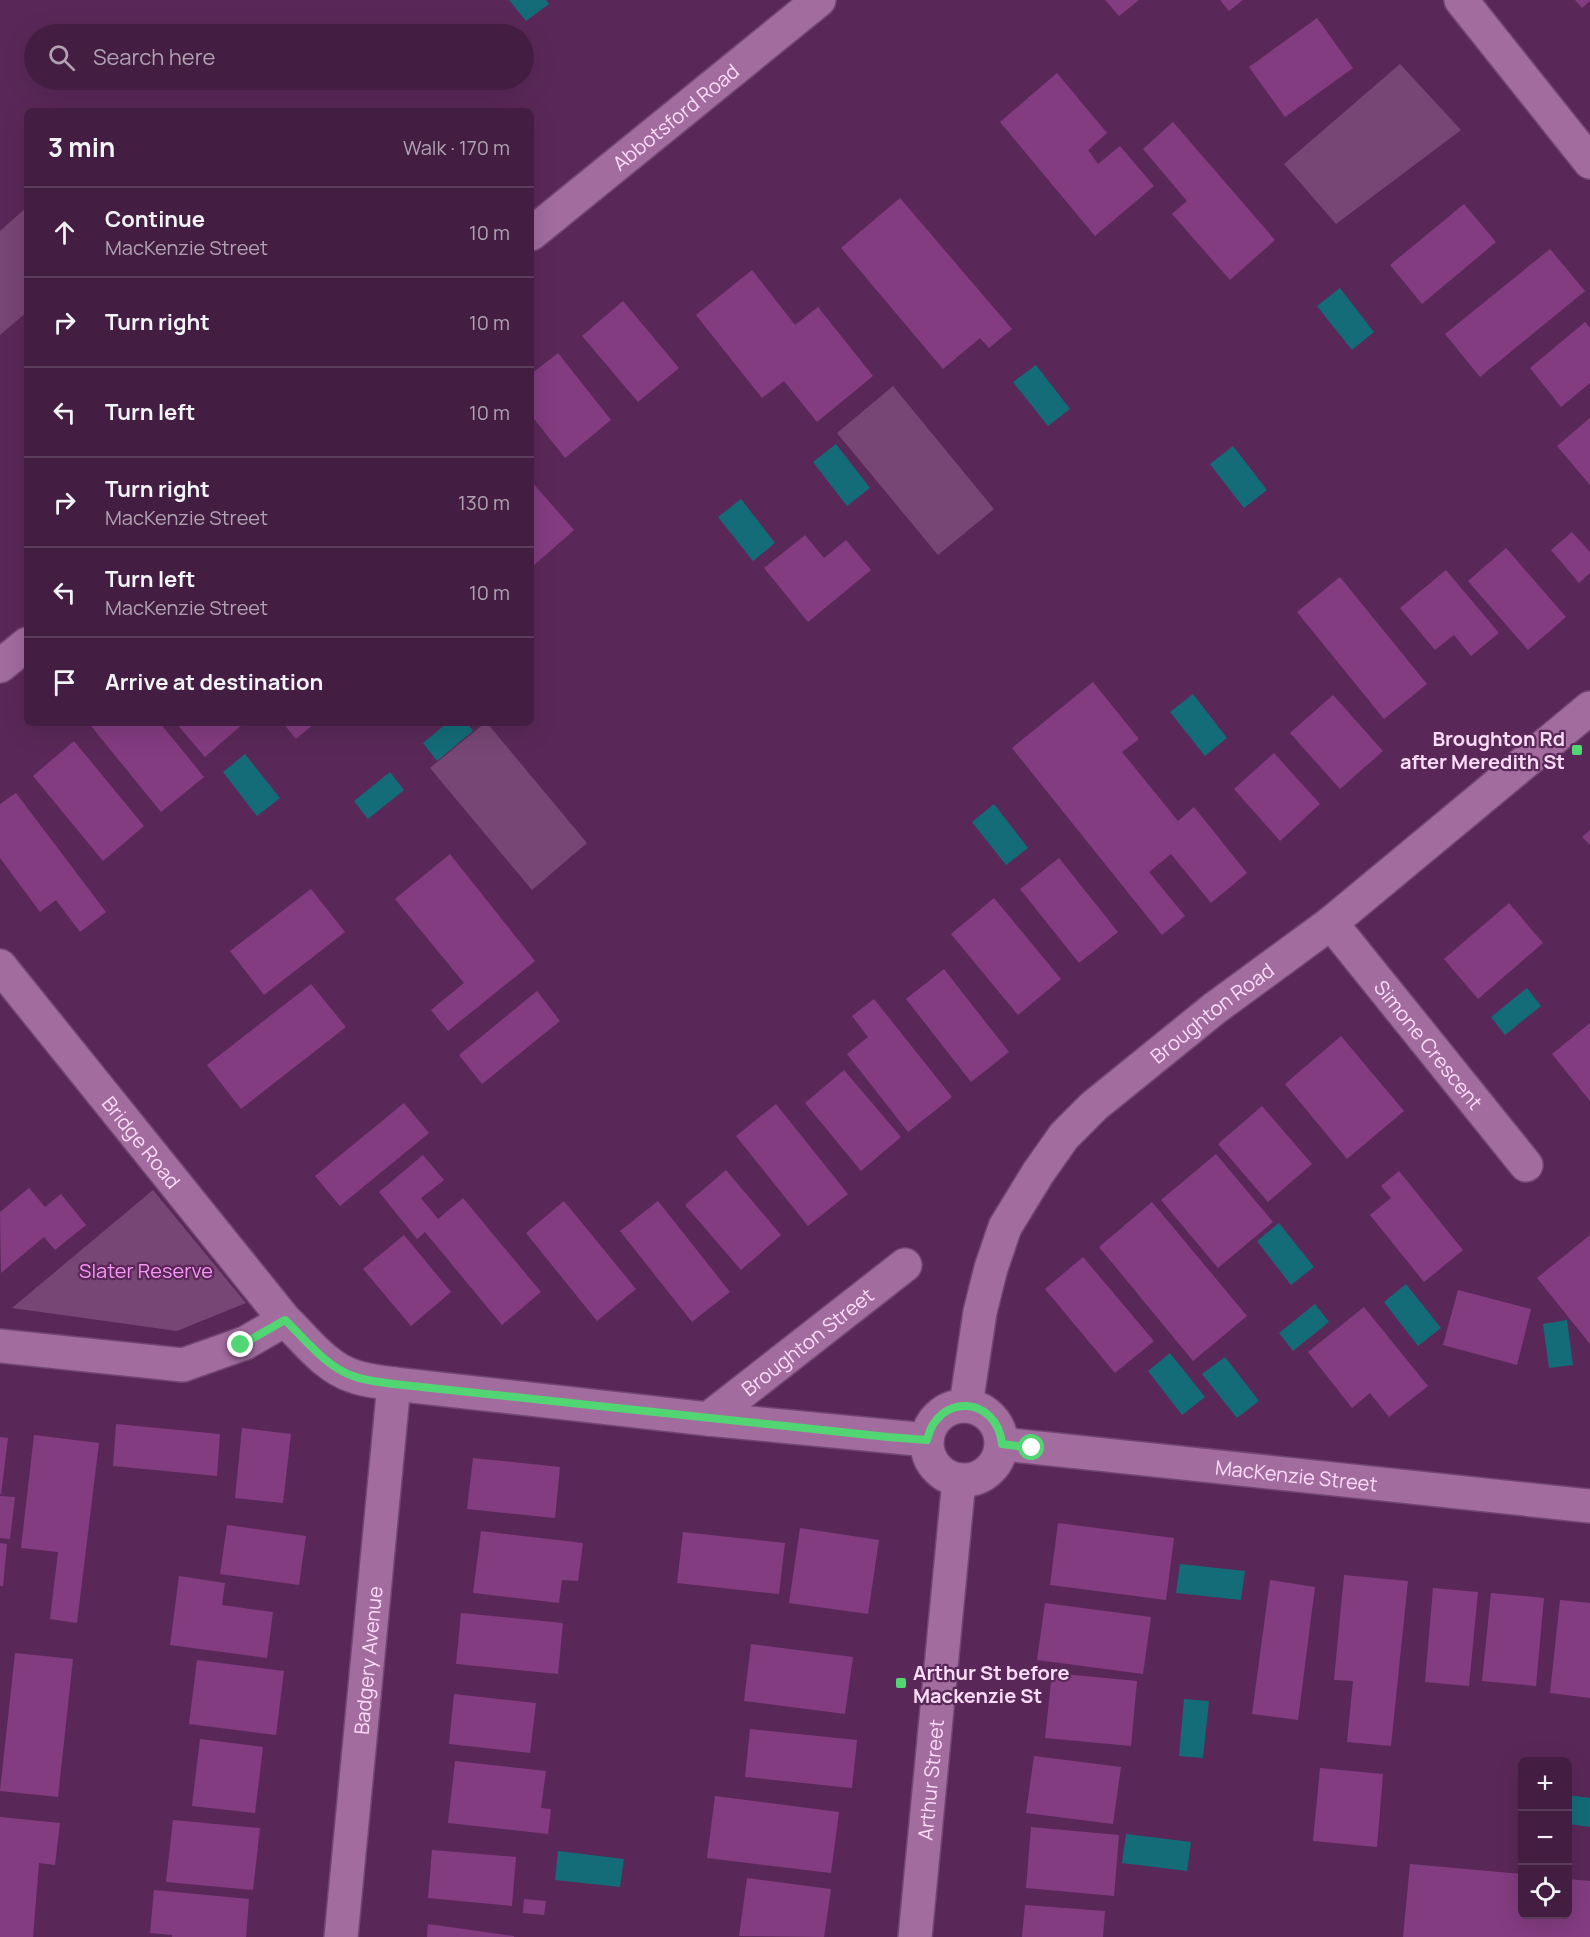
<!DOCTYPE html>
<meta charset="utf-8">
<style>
body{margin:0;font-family:Manrope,sans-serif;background:#4b2749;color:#f1f3f6}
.controls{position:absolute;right:18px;bottom:18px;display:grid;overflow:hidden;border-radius:9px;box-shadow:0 6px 24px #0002}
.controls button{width:54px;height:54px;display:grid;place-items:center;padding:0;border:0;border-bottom:2px solid #5c3c5b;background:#441e42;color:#f1f3f6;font:30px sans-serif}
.stop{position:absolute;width:18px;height:18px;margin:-14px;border:4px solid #52d673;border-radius:50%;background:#fff}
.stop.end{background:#52d673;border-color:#fff;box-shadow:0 2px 6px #0008}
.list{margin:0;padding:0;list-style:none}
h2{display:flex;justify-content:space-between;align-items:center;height:78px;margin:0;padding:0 24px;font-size:26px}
h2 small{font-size:20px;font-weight:400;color:#afa2b2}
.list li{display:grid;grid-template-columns:39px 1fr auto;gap:18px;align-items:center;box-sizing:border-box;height:90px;padding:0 24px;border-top:2px solid #5c3c5b}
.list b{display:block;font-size:22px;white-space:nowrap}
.list p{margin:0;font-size:20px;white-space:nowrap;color:#afa2b2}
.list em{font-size:20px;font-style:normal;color:#afa2b2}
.icon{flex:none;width:33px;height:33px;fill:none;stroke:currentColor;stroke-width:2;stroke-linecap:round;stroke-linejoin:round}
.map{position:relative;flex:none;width:1590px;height:1937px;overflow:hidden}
.search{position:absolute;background:#441e42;box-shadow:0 6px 24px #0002;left:24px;top:24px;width:510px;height:66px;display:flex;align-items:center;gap:15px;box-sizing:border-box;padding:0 21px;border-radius:33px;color:#afa2b2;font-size:22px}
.panel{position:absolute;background:#441e42;box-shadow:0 6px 24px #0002;left:24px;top:108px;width:510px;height:618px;border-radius:9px}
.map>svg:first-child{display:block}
</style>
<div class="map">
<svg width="1590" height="1937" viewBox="0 0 1590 1937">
<rect width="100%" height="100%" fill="#5a2858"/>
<path fill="#784675" d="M1400 64 1461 130 1336 224 1284 164Z
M27 207V312L0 335V231Z
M893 386 994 509 938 555 837 433Z
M485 723H487L587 843 532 890 430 768Z
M153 1190 246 1303 177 1331 12 1308Z"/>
<path fill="#136c78" d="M509 0H546L549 4 526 21Z
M1340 288 1374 332 1352 350 1317 306Z
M1036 365 1070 409 1048 426 1013 382Z
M836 444 870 488 847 506 813 462Z
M1233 446 1267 490 1244 508 1210 464Z
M741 499 775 543 753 561 718 517Z
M1193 694 1227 738 1205 756 1170 712Z
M447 723H467L473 731 437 761 423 743Z
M245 754 280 798 257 816 223 772Z
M390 772 404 790 368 819 354 801Z
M994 804 1028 848 1006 865 972 822Z
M1527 988 1541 1006 1505 1035 1491 1017Z
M1279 1223 1314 1267 1291 1285 1257 1241Z
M1406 1284 1441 1328 1418 1346 1384 1302Z
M1315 1304 1329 1322 1293 1351 1279 1333Z
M1567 1320 1573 1365 1549 1368 1543 1324Z
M1170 1353 1205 1397 1182 1415 1148 1371Z
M1225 1357 1259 1401 1237 1418 1202 1374Z
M1180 1564 1245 1571 1241 1600 1176 1593Z
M1184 1699 1209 1701 1203 1758 1179 1756Z
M1568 1795 1590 1798V1827L1568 1824Z
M1126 1834 1191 1842 1187 1871 1122 1863Z
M558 1851 624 1859 620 1887 555 1880Z"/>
<path fill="#833c80" d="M1105 0H1139L1119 16Z
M1220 0H1243L1229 11Z
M1575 0H1590V1L1582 8Z
M1317 18 1353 68 1285 117 1249 67Z
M1057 73 1107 133 1088 150 1098 164 1120 146 1154 186 1095 236 1000 122Z
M1173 122 1275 240 1230 280 1172 214 1187 201 1143 149Z
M900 198 1012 329 989 348 980 338 943 369 841 248Z
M1464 204 1496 242 1422 304 1390 265Z
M1550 249 1585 291 1480 377 1445 334Z
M752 270 795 325 818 307 873 376 817 422 784 381 762 398 696 315Z
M623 301 679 368 638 402 582 336Z
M1585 322 1590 328V383L1561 407 1530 368Z
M558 353 611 420 565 458 531 415V374Z
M1590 418V485L1557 446Z
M531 481 574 530 532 567 531 566Z
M1572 532 1590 552V573L1579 583 1551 550Z
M805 535 824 558 846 540 871 570 808 622 764 568Z
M1506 548 1566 617 1528 650 1468 581Z
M1446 570 1499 633 1471 656 1454 635 1435 650 1400 608Z
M1340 577 1427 684 1384 719 1297 612Z
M1093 682 1139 739 1122 752 1178 821 1194 807 1247 873 1211 903 1171 854 1149 872 1185 916 1162 935 1012 748Z
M1333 695 1383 751 1340 789 1290 733Z
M95 723H160L204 777 161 812 91 726Z
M176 723H244L205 757Z
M283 723H315L296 739Z
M74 741 144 826 103 861 33 776Z
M1274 753 1320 804 1280 841 1234 789Z
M16 793 106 912 80 932 56 900 40 912 0 858V804Z
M1590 830V845L1582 837Z
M450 854 535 961 448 1031 431 1010 464 983 395 899Z
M1059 858 1118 932 1079 963 1020 889Z
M311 889 345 932 264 995 230 951Z
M994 898 1061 979 1018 1015 951 934Z
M1509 903 1543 943 1478 999 1444 959Z
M944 969 1009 1052 971 1082 906 999Z
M311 984 346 1027 241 1109 207 1065Z
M537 991 560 1021 482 1084 459 1055Z
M874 999 952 1097 908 1132 847 1054 868 1037 852 1016Z
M1590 1023V1101L1552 1054Z
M1341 1036 1404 1111 1347 1159 1285 1084Z
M844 1070 901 1137 861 1171 805 1103Z
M404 1103 429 1133 340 1206 315 1176Z
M776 1104 848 1194 808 1226 736 1136Z
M1262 1106 1312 1164 1268 1202 1218 1144Z
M1216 1154 1273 1222 1218 1268 1161 1200Z
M423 1155 444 1180 421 1198 438 1219 463 1198 541 1292 502 1325 425 1232 417 1239 379 1192Z
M726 1170 781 1235 741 1270 685 1205Z
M1399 1171 1463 1250 1424 1282 1370 1215 1391 1198 1381 1186Z
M29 1188 45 1207 61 1194 86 1225 55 1250 44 1237 1 1273 0 1212Z
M564 1201 636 1289 597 1321 526 1233Z
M658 1201 730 1292 692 1322 620 1231Z
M1152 1202 1247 1316 1193 1361 1099 1247Z
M404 1235 451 1292 411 1326 363 1269Z
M1590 1235V1344L1537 1278Z
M1083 1257 1154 1341 1115 1373 1045 1289Z
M1458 1290 1531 1309 1517 1365 1443 1345Z
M1364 1307 1428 1386 1389 1417 1370 1393 1352 1408 1308 1352Z
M116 1424 220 1434 217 1476 113 1466Z
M242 1428 291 1434 283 1503 235 1498Z
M34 1435 99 1443 77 1623 50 1619 58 1552 21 1548Z
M0 1437 8 1438 1 1494H0Z
M473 1458 560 1467 555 1518 467 1509Z
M0 1496 15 1497 10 1539 0 1538Z
M1058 1523 1174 1538 1166 1600 1050 1585Z
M227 1525 306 1536 299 1585 220 1574Z
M800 1528 879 1540 868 1614 789 1603Z
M481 1531 583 1543 578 1581 562 1580 559 1603 473 1593Z
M683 1532 785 1543 779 1594 677 1583Z
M0 1543 7 1544 3 1586H0Z
M1344 1575 1408 1581 1391 1746 1347 1742 1353 1681 1334 1680Z
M179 1576 225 1583 222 1605 273 1612 267 1658 170 1645Z
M1270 1580 1315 1587 1298 1720 1252 1714Z
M1433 1588 1478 1592 1469 1686 1425 1682Z
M1491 1593 1544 1598 1536 1686 1482 1681Z
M1560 1600 1590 1603V1698L1550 1693Z
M1045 1603 1151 1617 1143 1674 1037 1660Z
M461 1613 563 1623 558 1674 456 1664Z
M751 1644 853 1657 845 1714 744 1701Z
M15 1653 73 1659 58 1797 0 1791Z
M197 1660 284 1671 276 1735 189 1724Z
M1052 1673 1137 1681 1131 1746 1045 1738Z
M454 1694 536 1703 530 1753 449 1744Z
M750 1729 857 1740 852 1788 745 1777Z
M200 1739 263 1747 255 1813 192 1806Z
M1034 1756 1121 1767 1113 1824 1026 1813Z
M455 1761 546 1771 541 1808 551 1809 548 1834 448 1823Z
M1320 1768 1383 1774 1377 1847 1313 1841Z
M715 1796 839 1812 831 1873 707 1858Z
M0 1817 60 1823 55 1865 39 1863 33 1937H0Z
M173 1820 260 1828 253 1890 166 1882Z
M1031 1827 1119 1835 1114 1896 1026 1888Z
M432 1850 516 1857 512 1906 428 1898Z
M1410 1864 1522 1874V1914H1568V1879L1590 1881V1937H1403Z
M747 1878 831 1889 824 1937 739 1936Z
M154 1890 249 1899 246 1937H172V1935L150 1933Z
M524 1899 546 1901 544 1915 523 1913Z
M1025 1905 1105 1911 1103 1937H1022Z
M428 1924 514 1936V1937H427Z"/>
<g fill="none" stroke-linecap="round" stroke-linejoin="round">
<g stroke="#724671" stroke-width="36">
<g id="minor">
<path d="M1461 0 1590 162"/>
<path id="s1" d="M531 234 819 0"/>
<path d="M0 666 27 644"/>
<path id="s2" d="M1331 923 1526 1165"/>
<path d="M0 1346 183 1365 245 1343 285 1320"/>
<path id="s3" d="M708 1419 905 1265"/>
<path id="s4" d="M1002 1444 1590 1506"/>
<path id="s5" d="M341 1937 394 1384"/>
</g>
</g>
<g stroke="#724671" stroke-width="36">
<g id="tertiary">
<path id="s6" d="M0 966 285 1320C305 1339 325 1367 353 1376 366 1381 381 1382 394 1384L708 1419 927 1440"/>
</g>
</g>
<g stroke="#724671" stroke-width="36">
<g id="secondary">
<path id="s7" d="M966 1405 980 1312 991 1268 1005 1227 1038 1173 1064 1136 1094 1106 1215 1008 1331 923 1590 708"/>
<circle cx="964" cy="1443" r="37"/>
<path id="s8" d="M915 1937 959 1480"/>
</g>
</g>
<use href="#minor" stroke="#a26c9f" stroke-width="33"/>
<use href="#tertiary" stroke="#a26c9f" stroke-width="33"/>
<use href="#secondary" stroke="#a26c9f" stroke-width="33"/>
</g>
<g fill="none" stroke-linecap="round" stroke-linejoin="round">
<path stroke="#52d673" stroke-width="8" d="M241 1345 285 1320C305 1339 326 1367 353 1376 366 1381 381 1382 394 1384L888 1437 927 1440C938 1392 997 1396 1002 1444L1032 1448"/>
</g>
<g fill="#52d673" stroke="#5a2858" stroke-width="2">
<rect x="1571" y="744" width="12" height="12" rx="3"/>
<rect x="895" y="1677" width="12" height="12" rx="3"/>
</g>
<g text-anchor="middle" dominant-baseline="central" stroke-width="4.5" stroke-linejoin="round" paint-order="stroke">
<g font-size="20" fill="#fbdcf8" stroke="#5a2858">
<text stroke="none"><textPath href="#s1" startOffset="186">Abbotsford Road</textPath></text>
<text stroke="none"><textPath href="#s7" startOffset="484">Broughton Road</textPath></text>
<text stroke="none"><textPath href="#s2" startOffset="156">Simone Crescent</textPath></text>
<text stroke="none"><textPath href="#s6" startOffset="226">Bridge Road</textPath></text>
<text stroke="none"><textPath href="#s3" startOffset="126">Broughton Street</textPath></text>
<text stroke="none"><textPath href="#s4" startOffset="296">MacKenzie Street</textPath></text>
<text stroke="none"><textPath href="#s5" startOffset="278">Badgery Avenue</textPath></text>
<text stroke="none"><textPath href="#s8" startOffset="158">Arthur Street</textPath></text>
</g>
<g font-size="20" font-weight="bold" fill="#fbdcf8" stroke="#5a2858" text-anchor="end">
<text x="1565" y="738">Broughton Rd<tspan x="1565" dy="23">after Meredith St</tspan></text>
<text x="913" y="1672" text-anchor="start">Arthur St before<tspan x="913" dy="23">Mackenzie St</tspan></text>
</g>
<g font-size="20" fill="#f796f2" stroke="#5a2858">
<text x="146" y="1270">Slater Reserve</text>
</g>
</g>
</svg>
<div class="controls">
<button>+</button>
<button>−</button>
<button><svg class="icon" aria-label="locate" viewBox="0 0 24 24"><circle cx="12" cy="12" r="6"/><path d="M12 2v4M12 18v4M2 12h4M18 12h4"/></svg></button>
</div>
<div class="stop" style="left:1032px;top:1448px"></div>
<div class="stop end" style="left:241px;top:1345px"></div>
<div class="search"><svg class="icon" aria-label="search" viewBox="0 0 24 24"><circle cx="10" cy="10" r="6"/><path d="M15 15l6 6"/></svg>Search here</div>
<section class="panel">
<h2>3 min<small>Walk · 170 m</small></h2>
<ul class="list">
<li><svg class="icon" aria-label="ahead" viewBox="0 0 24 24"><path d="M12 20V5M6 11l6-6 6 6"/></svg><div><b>Continue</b><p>MacKenzie Street</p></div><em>10 m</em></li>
<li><svg class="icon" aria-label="right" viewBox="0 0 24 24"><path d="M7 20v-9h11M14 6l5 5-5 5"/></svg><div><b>Turn right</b></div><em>10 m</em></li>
<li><svg class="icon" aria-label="left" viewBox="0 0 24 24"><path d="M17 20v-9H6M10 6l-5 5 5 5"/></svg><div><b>Turn left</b></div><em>10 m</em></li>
<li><svg class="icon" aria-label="right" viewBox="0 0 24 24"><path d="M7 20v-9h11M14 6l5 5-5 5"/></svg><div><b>Turn right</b><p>MacKenzie Street</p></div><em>130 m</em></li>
<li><svg class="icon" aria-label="left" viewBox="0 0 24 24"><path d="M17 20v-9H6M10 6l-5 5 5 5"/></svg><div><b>Turn left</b><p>MacKenzie Street</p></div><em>10 m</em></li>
<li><svg class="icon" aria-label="arrive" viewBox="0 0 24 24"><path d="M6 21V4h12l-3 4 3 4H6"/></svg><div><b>Arrive at destination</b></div></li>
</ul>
</section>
</div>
